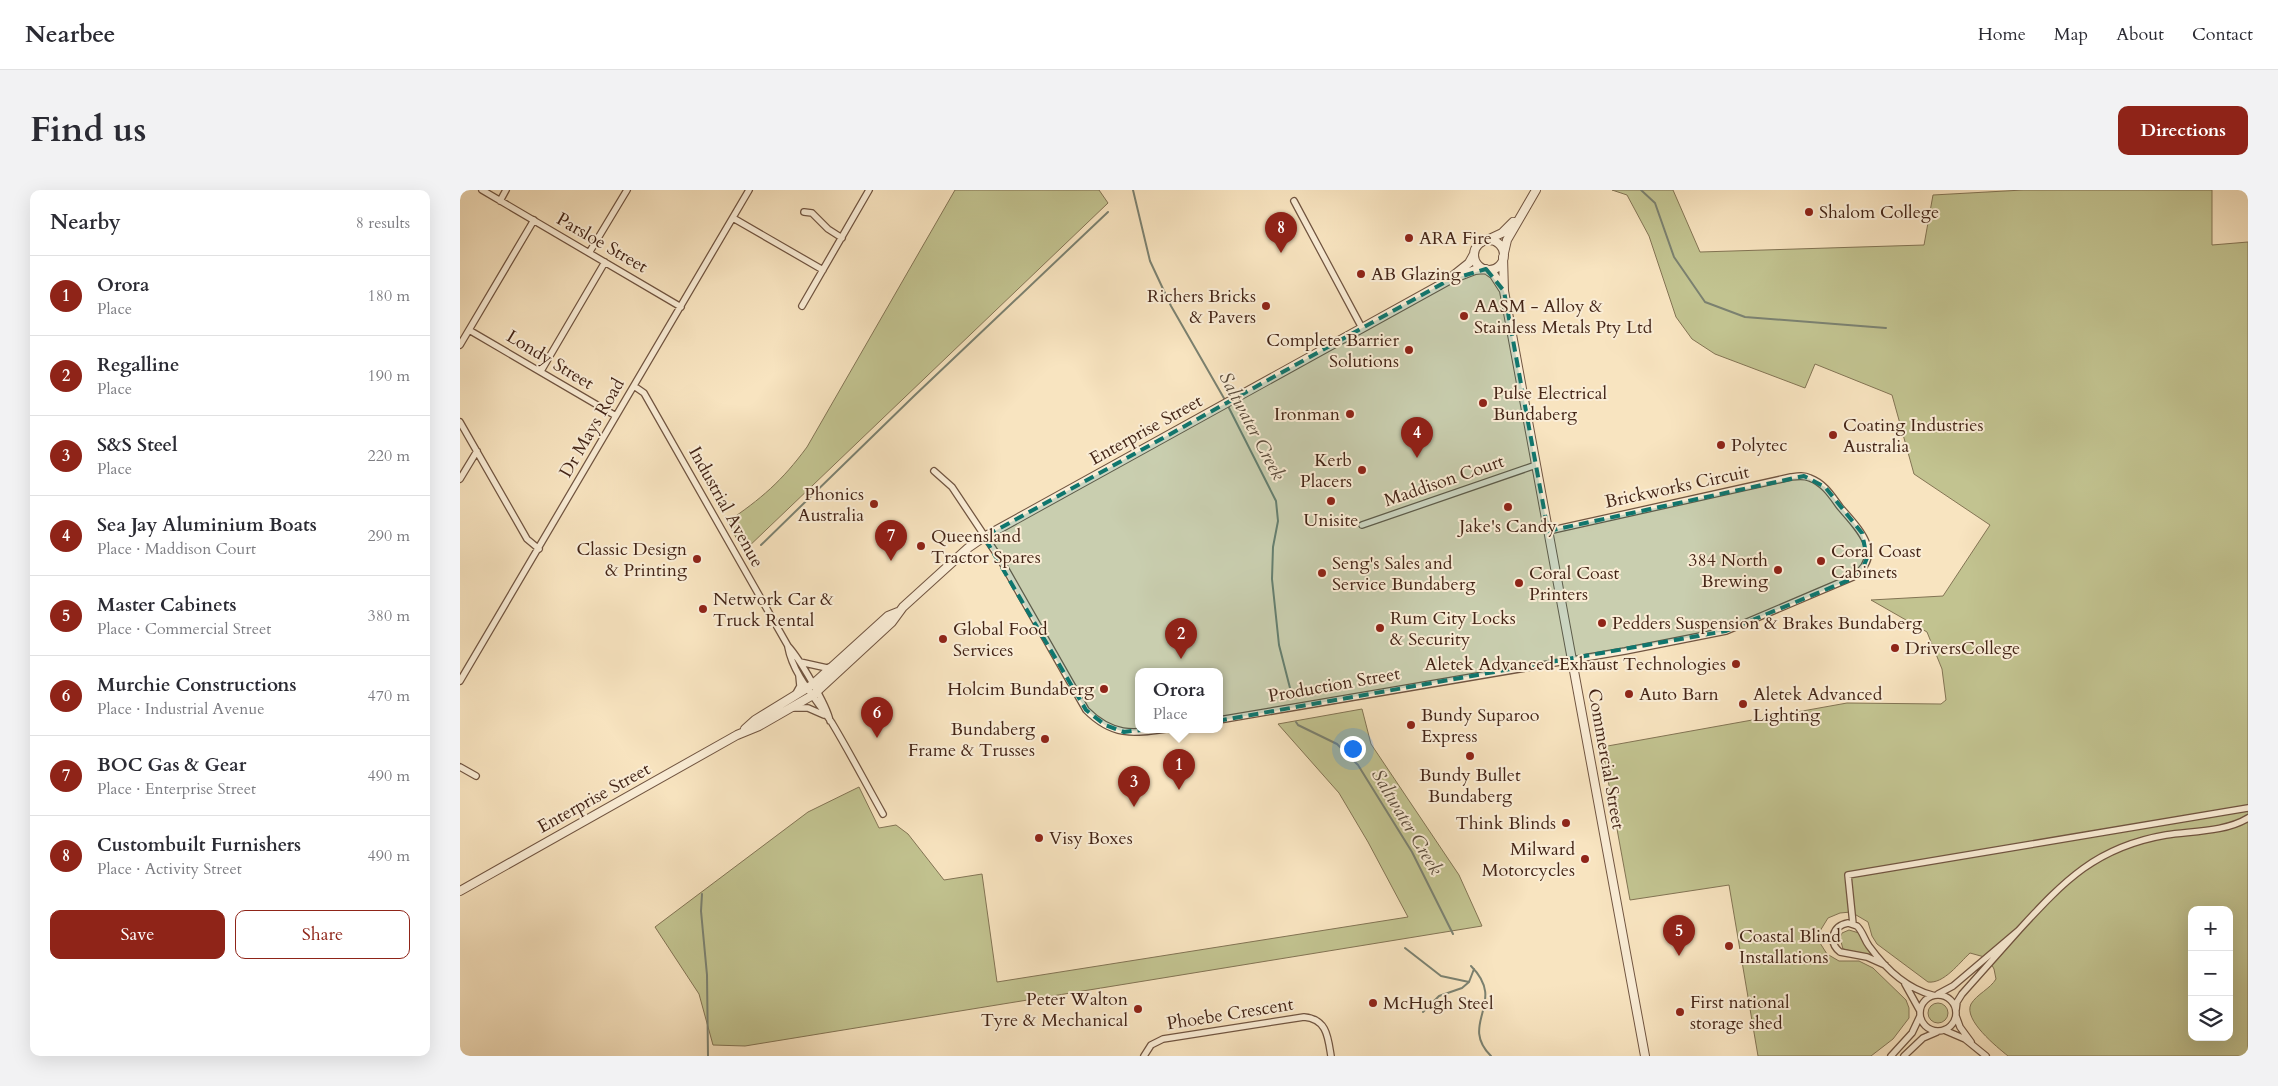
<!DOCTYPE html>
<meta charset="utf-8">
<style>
body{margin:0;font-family:Cardo,serif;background:#f2f2f3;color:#2b2b33}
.controls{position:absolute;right:15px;bottom:15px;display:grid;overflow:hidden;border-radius:10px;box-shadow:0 5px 20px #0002}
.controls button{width:45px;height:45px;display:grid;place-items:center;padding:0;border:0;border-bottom:1px solid #e1e1e2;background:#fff;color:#2b2b33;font:25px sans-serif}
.you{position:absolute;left:892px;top:558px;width:18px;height:18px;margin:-12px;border:4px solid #fff;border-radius:50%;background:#1a73e8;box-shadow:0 0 0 8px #1a73e833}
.badge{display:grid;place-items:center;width:32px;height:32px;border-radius:50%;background:#8f2418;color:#fff;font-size:16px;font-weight:700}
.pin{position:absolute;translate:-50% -41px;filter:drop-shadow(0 1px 2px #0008)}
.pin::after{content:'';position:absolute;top:26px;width:18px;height:15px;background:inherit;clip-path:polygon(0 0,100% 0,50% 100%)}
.popup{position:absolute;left:675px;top:478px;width:88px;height:65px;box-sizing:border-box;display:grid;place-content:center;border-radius:10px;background:#fff;filter:drop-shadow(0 1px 4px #0005);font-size:16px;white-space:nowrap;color:#7c7c81}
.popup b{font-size:19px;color:#2b2b33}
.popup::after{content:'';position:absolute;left:50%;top:100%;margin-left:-10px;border:10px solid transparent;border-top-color:#fff}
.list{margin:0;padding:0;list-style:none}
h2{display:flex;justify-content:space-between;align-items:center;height:65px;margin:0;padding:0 20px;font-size:21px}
h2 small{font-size:16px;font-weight:400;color:#7c7c81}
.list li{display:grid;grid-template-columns:32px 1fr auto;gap:15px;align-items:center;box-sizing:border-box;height:80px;padding:0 20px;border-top:1px solid #e1e1e2}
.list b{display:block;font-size:19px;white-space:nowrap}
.list p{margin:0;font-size:16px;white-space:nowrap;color:#7c7c81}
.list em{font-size:16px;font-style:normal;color:#7c7c81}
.actions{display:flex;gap:10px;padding:15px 20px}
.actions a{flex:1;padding:11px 0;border:1px solid #8f2418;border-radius:10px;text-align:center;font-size:18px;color:#8f2418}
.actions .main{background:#8f2418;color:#fff}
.icon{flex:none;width:28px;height:28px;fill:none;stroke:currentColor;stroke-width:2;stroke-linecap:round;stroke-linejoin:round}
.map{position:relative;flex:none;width:1788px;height:866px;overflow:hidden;border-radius:10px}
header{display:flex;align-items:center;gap:30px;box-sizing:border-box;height:70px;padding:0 25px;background:#fff;border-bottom:1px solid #e1e1e2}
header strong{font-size:24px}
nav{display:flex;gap:28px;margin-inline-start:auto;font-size:18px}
.intro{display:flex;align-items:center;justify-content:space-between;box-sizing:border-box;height:120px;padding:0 30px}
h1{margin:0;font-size:35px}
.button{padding:12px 22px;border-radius:10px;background:#8f2418;color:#fff;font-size:18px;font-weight:700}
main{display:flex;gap:30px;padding:0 30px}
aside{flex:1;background:#fff;border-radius:10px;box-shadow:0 5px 20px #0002}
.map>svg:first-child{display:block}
</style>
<header>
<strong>Nearbee</strong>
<nav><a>Home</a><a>Map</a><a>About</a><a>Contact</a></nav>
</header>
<div class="intro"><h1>Find us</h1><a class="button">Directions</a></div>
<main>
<aside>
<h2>Nearby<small>8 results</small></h2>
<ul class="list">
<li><span class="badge">1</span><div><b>Orora</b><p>Place</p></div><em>180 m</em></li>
<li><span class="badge">2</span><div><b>Regalline</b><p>Place</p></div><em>190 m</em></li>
<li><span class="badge">3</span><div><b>S&amp;S Steel</b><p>Place</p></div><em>220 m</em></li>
<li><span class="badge">4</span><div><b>Sea Jay Aluminium Boats</b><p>Place · Maddison Court</p></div><em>290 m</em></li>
<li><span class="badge">5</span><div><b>Master Cabinets</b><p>Place · Commercial Street</p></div><em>380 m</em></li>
<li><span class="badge">6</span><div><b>Murchie Constructions</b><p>Place · Industrial Avenue</p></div><em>470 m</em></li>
<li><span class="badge">7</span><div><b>BOC Gas &amp; Gear</b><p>Place · Enterprise Street</p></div><em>490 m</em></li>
<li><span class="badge">8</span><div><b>Custombuilt Furnishers</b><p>Place · Activity Street</p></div><em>490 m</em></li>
</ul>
<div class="actions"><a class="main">Save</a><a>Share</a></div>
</aside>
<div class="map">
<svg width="1788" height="866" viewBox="0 0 1788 866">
<rect width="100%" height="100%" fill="#f8e4c0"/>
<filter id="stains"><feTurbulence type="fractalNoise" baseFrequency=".004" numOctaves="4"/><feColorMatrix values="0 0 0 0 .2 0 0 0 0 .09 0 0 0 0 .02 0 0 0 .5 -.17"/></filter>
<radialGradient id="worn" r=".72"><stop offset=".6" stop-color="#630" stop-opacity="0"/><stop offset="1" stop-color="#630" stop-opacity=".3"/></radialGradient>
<path fill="#c2c390" stroke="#837454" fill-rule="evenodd" d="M495 0H639L648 13 284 361 267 332C301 309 322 291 347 257Z
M1152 0H1213L1240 62 1464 55 1473 5 1563 0H1752V55L1788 52V866H1548C1537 857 1503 830 1511 814 1517 804 1530 799 1536 789L1534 779 1528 768 1510 763C1499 773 1484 794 1468 792L1417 754 1412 746 1408 732 1391 722 1380 723 1368 728 1360 741V753L1367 764 1379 771H1399L1413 778 1446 810 1449 818V828L1433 849 1411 866H1298L1269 695 1170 710 1142 557 1387 513 1481 514 1486 510 1482 479 1467 442 1411 410 1483 406 1530 335 1454 284 1432 205 1355 174 1345 198 1255 164 1232 149 1216 127 1189 46 1167 5ZM1732 720H1769V847H1732Z
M902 519 911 554 999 685 1022 736 285 856 253 855 239 804 195 737 348 622 399 597 419 638 436 635 448 644 484 690 522 684 537 792 948 727 908 652 879 603 818 534Z
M1389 740 1399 743 1412 766 1383 759 1380 748 1382 743Z
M1468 823a10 10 0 1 1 20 0a10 10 0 1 1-20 0Z"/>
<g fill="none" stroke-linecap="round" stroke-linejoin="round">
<path stroke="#7b8170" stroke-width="2" d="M673 0 690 71 711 116 765 210
M1181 0 1195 13 1214 67 1245 112 1285 127 1426 138
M767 214 816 311 818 331 813 357 812 389 819 455 830 498
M301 355 454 206 648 22
M836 532 838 535 877 554 898 575 952 662 993 744
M242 704 241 721 247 785 248 866
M945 758 981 786 1009 792 1014 779
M1011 776C1048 813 998 833 1031 866
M963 822 979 806 1002 798 1009 792"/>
<g stroke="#715541" stroke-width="8">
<path id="minor" d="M22 0 221 117
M40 11 46 0
M834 11 902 138
M344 22 352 23 368 39 382 48
M273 28 363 80
M129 63 167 0
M342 116 409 0
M9 140 156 226
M0 155 74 30
M81 181 145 72
M174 196 184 203 328 456C339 468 367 515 370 531
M0 232 67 349 79 359
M474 281 492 297 540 369 626 520C652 546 672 544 706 539
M0 289 17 261
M902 335 1076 275
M328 457C333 485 357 510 372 533 390 563 406 594 423 624
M340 472 367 478 372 476
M0 491 289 0
M335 505 340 496 339 486
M333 518H348L364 525
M759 530 1165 461 1266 441 1393 387C1426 364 1398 338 1380 317 1372 306 1364 293 1350 288 1344 285 1338 286 1331 287L1088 341
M0 577 16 586
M1393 734 1388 685 1788 618
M1559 740C1604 691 1636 657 1706 645 1732 641 1765 642 1788 628
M1425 775 1407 767 1380 762C1368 752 1372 736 1388 733L1397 736C1403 742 1404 749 1409 756 1425 778 1446 798 1472 805
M1445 794 1460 821
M1478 804 1493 796 1559 740 1502 804 1497 812 1496 820
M1460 823a18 18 0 1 1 36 0a18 18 0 1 1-36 0Z
M1496 826 1500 837 1511 852
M1484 840 1505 849 1526 866
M684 866 691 855 703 849 844 827C867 829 868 847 871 866
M1431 866 1452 843 1460 826
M1444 866 1463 848 1477 842"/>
</g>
<g stroke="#715541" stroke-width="10">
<path id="tertiary" d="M1027 50 1042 43 1053 32
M1014 65a15 15 0 1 1 30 0a15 15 0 1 1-30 0Z
M1044 63 1047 50 1076 0
M1043 67 1044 101 1185 866
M1027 80 1034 85 1043 99
M994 85 1009 73 1014 64
M285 539 295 530 352 495 428 426 438 422
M0 701 277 545 299 536 353 505 432 432 443 417 508 358 524 347 989 90 1015 80 1026 79"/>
</g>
<use href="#minor" stroke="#faedd6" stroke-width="5.5"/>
<use href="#tertiary" stroke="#faedd6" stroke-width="8"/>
</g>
<path fill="#0f766e" fill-opacity="0.2" stroke="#0f766e" stroke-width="4" stroke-dasharray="10 6" stroke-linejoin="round" d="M1026 79 1044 101 1088 341 1344 286 1365 297 1402 343 1407 368 1402 380 1389 390 1266 441 757 531 664 542 645 535 626 520 524 347 989 90Z"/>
<g fill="#8f2418" stroke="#faedd6" stroke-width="2">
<circle cx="1349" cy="22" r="5"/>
<circle cx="949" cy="48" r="5"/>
<circle cx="901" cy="84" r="5"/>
<circle cx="806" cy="116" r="5"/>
<circle cx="1004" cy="126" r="5"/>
<circle cx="949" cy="160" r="5"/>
<circle cx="1023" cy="213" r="5"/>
<circle cx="890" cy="224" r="5"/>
<circle cx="1373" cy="245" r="5"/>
<circle cx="1261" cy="255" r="5"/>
<circle cx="902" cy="280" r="5"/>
<circle cx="871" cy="311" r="5"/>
<circle cx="414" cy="314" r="5"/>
<circle cx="1048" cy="317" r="5"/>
<circle cx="461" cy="356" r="5"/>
<circle cx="237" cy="369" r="5"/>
<circle cx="1361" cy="371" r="5"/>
<circle cx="1318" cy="380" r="5"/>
<circle cx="862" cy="383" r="5"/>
<circle cx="1059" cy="393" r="5"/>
<circle cx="243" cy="419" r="5"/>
<circle cx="1142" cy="433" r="5"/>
<circle cx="920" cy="438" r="5"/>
<circle cx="483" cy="449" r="5"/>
<circle cx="1435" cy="458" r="5"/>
<circle cx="1276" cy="474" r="5"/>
<circle cx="644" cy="499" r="5"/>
<circle cx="1169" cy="504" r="5"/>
<circle cx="1283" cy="514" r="5"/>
<circle cx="951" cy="535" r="5"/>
<circle cx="585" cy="549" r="5"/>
<circle cx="1010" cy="566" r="5"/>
<circle cx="1106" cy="633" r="5"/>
<circle cx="579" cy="648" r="5"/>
<circle cx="1125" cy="669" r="5"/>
<circle cx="1269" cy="756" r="5"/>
<circle cx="913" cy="813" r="5"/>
<circle cx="678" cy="819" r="5"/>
<circle cx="1220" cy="822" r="5"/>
</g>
<g text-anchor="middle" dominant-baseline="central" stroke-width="4" stroke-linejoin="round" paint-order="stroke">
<g font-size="18" fill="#442517" stroke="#faedd6" text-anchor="start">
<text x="1359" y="22">Shalom College</text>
<text x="959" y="48">ARA Fire</text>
<text x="911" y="84">AB Glazing</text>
<text x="796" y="106" text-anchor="end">Richers Bricks<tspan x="796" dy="21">&amp; Pavers</tspan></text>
<text x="1014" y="116">AASM - Alloy &amp;<tspan x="1014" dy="21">Stainless Metals Pty Ltd</tspan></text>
<text x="939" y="150" text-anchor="end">Complete Barrier<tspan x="939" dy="21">Solutions</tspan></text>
<text x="1033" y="203">Pulse Electrical<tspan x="1033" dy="21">Bundaberg</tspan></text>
<text x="880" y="224" text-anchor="end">Ironman</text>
<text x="1383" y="235">Coating Industries<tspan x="1383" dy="21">Australia</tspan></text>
<text x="1271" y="255">Polytec</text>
<text x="892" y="270" text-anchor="end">Kerb<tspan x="892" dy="21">Placers</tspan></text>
<text x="404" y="304" text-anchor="end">Phonics<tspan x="404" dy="21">Australia</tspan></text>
<text x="871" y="330" text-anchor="middle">Unisite</text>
<text x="1048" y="336" text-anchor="middle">Jake's Candy</text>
<text x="471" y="346">Queensland<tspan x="471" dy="21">Tractor Spares</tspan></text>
<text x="227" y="359" text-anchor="end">Classic Design<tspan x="227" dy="21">&amp; Printing</tspan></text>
<text x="1371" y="361">Coral Coast<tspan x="1371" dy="21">Cabinets</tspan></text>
<text x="1308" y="370" text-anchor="end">384 North<tspan x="1308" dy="21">Brewing</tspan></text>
<text x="872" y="373">Seng's Sales and<tspan x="872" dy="21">Service Bundaberg</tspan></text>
<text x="1069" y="383">Coral Coast<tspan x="1069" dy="21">Printers</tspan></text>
<text x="253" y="409">Network Car &amp;<tspan x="253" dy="21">Truck Rental</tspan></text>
<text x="930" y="428">Rum City Locks<tspan x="930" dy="21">&amp; Security</tspan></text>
<text x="1152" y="433">Pedders Suspension &amp; Brakes Bundaberg</text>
<text x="493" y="439">Global Food<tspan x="493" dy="21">Services</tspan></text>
<text x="1445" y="458">DriversCollege</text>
<text x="1266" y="474" text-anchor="end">Aletek Advanced Exhaust Technologies</text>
<text x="634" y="499" text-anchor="end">Holcim Bundaberg</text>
<text x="1179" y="504">Auto Barn</text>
<text x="1293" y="504">Aletek Advanced<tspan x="1293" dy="21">Lighting</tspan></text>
<text x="961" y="525">Bundy Suparoo<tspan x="961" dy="21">Express</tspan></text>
<text x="575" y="539" text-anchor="end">Bundaberg<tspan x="575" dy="21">Frame &amp; Trusses</tspan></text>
<text x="1010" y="585" text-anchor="middle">Bundy Bullet<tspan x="1010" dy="21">Bundaberg</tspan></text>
<text x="1096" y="633" text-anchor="end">Think Blinds</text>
<text x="589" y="648">Visy Boxes</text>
<text x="1115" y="659" text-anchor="end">Milward<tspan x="1115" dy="21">Motorcycles</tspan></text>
<text x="1279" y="746">Coastal Blind<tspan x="1279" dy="21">Installations</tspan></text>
<text x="668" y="809" text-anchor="end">Peter Walton<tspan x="668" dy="21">Tyre &amp; Mechanical</tspan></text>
<text x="1230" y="812">First national<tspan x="1230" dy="21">storage shed</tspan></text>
<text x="923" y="813">McHugh Steel</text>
</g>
<g font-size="18" fill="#442517" stroke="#faedd6">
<text transform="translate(142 53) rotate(30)">Parsloe Street</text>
<text transform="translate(90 170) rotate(31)">Londy Street</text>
<text transform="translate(132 238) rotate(-60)">Dr Mays Road</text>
<text transform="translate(686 240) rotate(-29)">Enterprise Street</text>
<text transform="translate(984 291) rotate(-19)">Maddison Court</text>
<text transform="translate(1217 297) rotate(-12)">Brickworks Circuit</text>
<text transform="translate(266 317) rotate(61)">Industrial Avenue</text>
<text transform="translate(874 495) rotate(-10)">Production Street</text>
<text transform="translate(1146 569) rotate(80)">Commercial Street</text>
<text transform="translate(134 608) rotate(-29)">Enterprise Street</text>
<text transform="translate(770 824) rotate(-9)">Phoebe Crescent</text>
</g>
<g font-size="19" font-style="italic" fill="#5b4c3c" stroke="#faedd6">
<text transform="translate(792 236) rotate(62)">Saltwater Creek</text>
<text transform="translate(947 632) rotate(59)">Saltwater Creek</text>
</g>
</g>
<rect width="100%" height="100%" filter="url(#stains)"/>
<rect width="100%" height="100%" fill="url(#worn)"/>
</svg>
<div class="controls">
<button>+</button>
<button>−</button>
<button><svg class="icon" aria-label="layers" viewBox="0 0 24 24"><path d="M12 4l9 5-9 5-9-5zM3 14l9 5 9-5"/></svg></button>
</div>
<div class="you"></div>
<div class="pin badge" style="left:719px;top:600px">1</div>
<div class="popup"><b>Orora</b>Place</div>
<div class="pin badge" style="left:721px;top:469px">2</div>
<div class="pin badge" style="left:674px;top:617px">3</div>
<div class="pin badge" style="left:957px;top:268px">4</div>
<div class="pin badge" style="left:1219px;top:766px">5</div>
<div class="pin badge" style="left:417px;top:548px">6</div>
<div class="pin badge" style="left:431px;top:371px">7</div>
<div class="pin badge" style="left:821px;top:63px">8</div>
</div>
</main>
